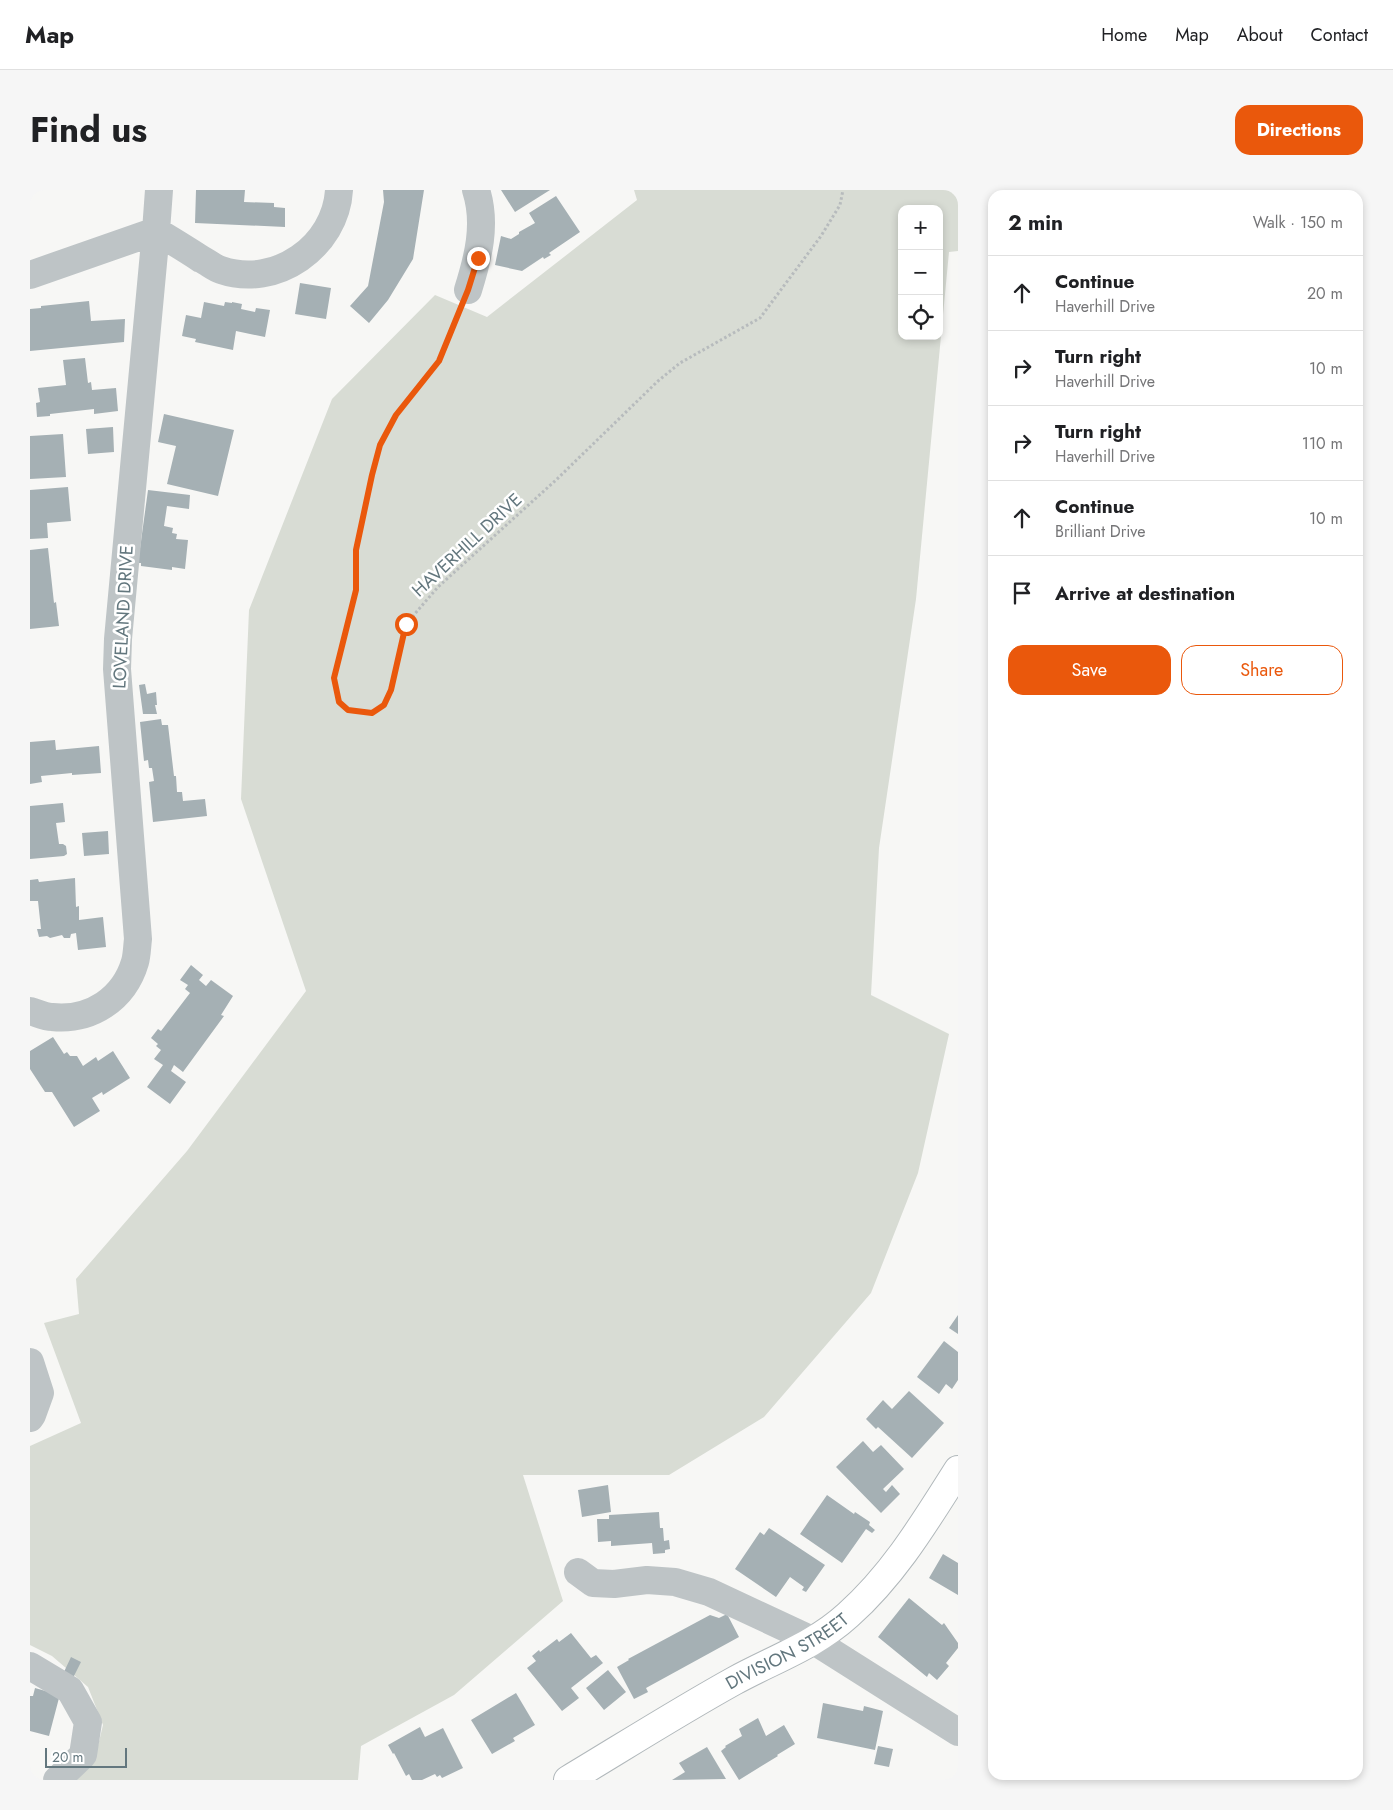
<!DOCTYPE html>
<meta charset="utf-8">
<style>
body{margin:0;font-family:Jost,sans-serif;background:#f6f6f6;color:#202124}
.controls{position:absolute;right:15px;top:15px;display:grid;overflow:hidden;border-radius:10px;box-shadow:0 2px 8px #0003}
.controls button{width:45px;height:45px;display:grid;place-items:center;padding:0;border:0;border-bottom:1px solid #e0e0e0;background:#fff;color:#202124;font:25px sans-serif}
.scale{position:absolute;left:15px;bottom:12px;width:82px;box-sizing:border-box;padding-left:5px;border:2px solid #63777e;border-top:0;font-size:14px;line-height:18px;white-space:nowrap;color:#63777e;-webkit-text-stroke:4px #fff;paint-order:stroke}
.stop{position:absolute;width:15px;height:15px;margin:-11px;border:4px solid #ea580c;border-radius:50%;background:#fff}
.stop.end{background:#ea580c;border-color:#fff;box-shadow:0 1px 5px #0008}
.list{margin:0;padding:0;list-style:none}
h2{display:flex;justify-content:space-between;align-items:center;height:65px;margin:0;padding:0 20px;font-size:21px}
h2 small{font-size:16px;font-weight:400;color:#757577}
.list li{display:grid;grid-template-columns:32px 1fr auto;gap:15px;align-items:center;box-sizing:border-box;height:75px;padding:0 20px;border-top:1px solid #e0e0e0}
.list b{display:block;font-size:19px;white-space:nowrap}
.list p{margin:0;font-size:16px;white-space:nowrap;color:#757577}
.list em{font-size:16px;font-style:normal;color:#757577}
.actions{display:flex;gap:10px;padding:15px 20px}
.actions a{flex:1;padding:11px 0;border:1px solid #ea580c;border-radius:15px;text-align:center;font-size:18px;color:#ea580c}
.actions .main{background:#ea580c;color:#fff}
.icon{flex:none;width:28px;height:28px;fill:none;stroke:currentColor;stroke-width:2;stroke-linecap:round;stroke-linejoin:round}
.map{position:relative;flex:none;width:928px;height:1590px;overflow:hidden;border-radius:15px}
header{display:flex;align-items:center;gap:30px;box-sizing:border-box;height:70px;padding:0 25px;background:#fff;border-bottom:1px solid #e0e0e0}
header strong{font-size:24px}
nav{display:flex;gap:28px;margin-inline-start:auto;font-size:18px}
.intro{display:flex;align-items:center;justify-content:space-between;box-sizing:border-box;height:120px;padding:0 30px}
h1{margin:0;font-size:35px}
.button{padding:12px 22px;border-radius:15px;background:#ea580c;color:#fff;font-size:18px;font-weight:700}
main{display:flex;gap:30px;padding:0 30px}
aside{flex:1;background:#fff;border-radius:15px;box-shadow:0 2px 8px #0003}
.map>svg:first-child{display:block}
</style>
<header>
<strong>Map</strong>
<nav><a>Home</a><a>Map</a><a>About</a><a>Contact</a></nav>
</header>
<div class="intro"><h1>Find us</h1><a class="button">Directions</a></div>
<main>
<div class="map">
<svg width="928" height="1590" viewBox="0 0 928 1590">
<rect width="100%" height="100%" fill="#f7f7f5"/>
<path fill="#d8dcd4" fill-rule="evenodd" d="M604 0H928V61L919 62 886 409 849 658 841 805 919 844 888 983 841 1103 734 1227 639 1285H493L533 1411 424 1505 331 1556 328 1590H47L64 1572 73 1535 58 1497 22 1466 0 1455V1256L51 1233 14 1133 49 1124 46 1089 157 961 276 801 211 609 219 420 302 209 405 105 457 127 607 10ZM872 19H909V146H872Z"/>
<path fill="#a5b0b4" d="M166 0H215L214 12 244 13V17L255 18V37L165 33Z
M353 0H394L383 69 358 110 339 133 320 116 338 96 354 12Z
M471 0H520L485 22Z
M526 6 550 42 519 63 521 65 514 69 513 67 492 81 465 75 471 46 481 49 489 44V42L505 33 499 23Z
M270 93 301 98 296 129 265 124Z
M59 111 61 131 95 129 94 152 0 161V119L11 118V116Z
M174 112 194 116 195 112 202 113V112L212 114 211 119 225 122 226 118 240 120 235 147 206 141 203 160 165 152 166 149 152 146 156 125 171 128Z
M55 168 58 193 61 192 62 200 86 198 88 221 64 224V219L20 224V226L7 227 6 213 10 212 8 198 36 195 33 170Z
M134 224 204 240 188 306 137 294 146 256 128 252Z
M83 237 84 262 58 264 56 239Z
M33 244 36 287 0 289V246Z
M38 297 41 331 17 333 18 348 0 349V300Z
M118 300 160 305 159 319 137 316 134 336 143 338 142 343 147 344 146 349 158 350 155 379 142 377V380L111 376V373H108Z
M18 358 24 413 26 412 29 436 0 439V360Z
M115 494 117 504 126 502 127 515H125L127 524H113L109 495Z
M131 529 132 535H138L144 586H146L147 602H152L153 611 175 609 177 626 123 632 119 592 124 591 122 578H119L118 570 114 571 110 532Z
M25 550 26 560 69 556 71 583 42 585V583L11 586 12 592 0 594V552Z
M33 613 35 632 26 633 29 654H33L36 656 37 664 34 666 0 669V616Z
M78 641 79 664 54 666 52 643Z
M45 688 46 717 49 716V730L73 727 76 757 48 760 46 743 41 744 40 748H34L32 745 20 748 17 746 9 747 7 739H11L8 711H0V690L8 689 9 692Z
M161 775 173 785 169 790 176 796 181 790 203 806 191 825 194 826 153 882 144 875 141 881 156 892 140 914 117 897 133 875 124 869 131 860 126 856 128 854 121 848 128 839 131 841 160 803 155 799 158 795 150 790Z
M23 847 34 864 37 862 40 866H47L53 876 66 867 68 871 83 861 100 888 73 905 72 902 62 908 70 921 44 937 22 902H15L0 879V861Z
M928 1125V1144L919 1138Z
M914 1151 928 1162V1190L922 1199 916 1194 909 1204 887 1187Z
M879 1201 914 1233 882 1268 848 1237 846 1239 836 1229 853 1210 862 1219Z
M833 1251 843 1262 851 1255 874 1279 853 1299 856 1302 862 1295 870 1304 851 1323 806 1277Z
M578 1295 581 1322 552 1327 548 1300Z
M797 1305 824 1324 825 1322 840 1332 839 1335 845 1340 842 1343 836 1339 812 1373 770 1344Z
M629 1322 630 1338H633L634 1351 639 1350 640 1359 635 1360V1363L623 1364 622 1353 581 1356V1351L568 1352 567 1329H579V1325Z
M739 1338 795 1375 776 1402 772 1400 774 1397 760 1387 746 1407 705 1379 730 1342 734 1345Z
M913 1364 928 1373V1405L899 1388Z
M879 1408 912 1435 914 1433 928 1453V1458L916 1473 919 1476 907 1490 899 1483 897 1487 848 1447Z
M697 1424 709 1447 616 1498 618 1502 604 1509 587 1477 599 1470 598 1469 680 1425 689 1428Z
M541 1443 561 1468 566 1465 573 1473 541 1498 549 1508 532 1521 497 1478 506 1471 502 1466 509 1460 510 1462 527 1449 529 1452Z
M41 1467 51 1472 43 1488 33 1484Z
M578 1480 596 1502 574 1520 556 1498Z
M5 1498 26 1504 29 1508 19 1546 0 1541V1506H3Z
M486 1503 505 1535 483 1548 485 1551 462 1564 441 1530Z
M793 1513 833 1521 834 1516 853 1521 845 1560 787 1548Z
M728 1528 736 1546 754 1535 765 1554 747 1565 748 1566 709 1590 691 1561 696 1557 695 1556 712 1546 709 1539Z
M390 1537 395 1547 413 1538 433 1578 412 1588 410 1585 407 1587 405 1584 392 1590H382L379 1584 376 1586 364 1563 363 1564 358 1555Z
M848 1556 863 1559 859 1577 844 1574Z
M677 1557 696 1589 642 1590 655 1582 649 1573Z"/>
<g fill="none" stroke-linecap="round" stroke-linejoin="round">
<g stroke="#b1b8bb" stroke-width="30">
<g id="secondary">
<path id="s1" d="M538 1590C593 1557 648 1522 704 1491 744 1469 784 1456 818 1425 864 1384 895 1332 928 1280"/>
</g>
</g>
<path stroke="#b7bbbd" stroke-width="3" stroke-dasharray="2.5 2.5" stroke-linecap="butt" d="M428 125 409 171 366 225 350 255 342 285 326 360V400L304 487 309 512 318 520 341 523 354 515 361 499 376 434 408 397 526 290 628 191 650 173 730 128 791 46 810 15 813 0"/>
<path stroke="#bec4c6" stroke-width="28" d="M0 85 126 41 129 0
M438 100C448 68 457 34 446 0
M0 821C7 823 15 827 22 827 61 831 94 809 105 772 107 765 107 757 108 749L87 479 88 449 126 41C141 50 156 59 171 69 178 72 184 78 191 80 246 99 306 56 309 0
M0 1172 10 1203 2 1225 0 1228
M548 1382 563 1393 584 1394 617 1390 645 1392 679 1402 784 1451 928 1542
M0 1476 40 1500 58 1532 53 1565 27 1590"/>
<use href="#secondary" stroke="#fff" stroke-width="28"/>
</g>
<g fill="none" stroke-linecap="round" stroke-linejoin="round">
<path stroke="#ea580c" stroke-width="6" d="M376 434 361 500 354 515 342 523 318 520 309 512 304 488 326 400V360L342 285 350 255 366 225 409 171 438 100 448 68"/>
</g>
<g text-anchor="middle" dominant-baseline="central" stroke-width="5" stroke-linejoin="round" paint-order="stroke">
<g font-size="18" fill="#63777e" stroke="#fff">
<text transform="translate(437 355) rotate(-43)">HAVERHILL DRIVE</text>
<text transform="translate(93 427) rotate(-87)">LOVELAND DRIVE</text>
<text stroke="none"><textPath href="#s1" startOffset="254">DIVISION STREET</textPath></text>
</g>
</g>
</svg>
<div class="controls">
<button>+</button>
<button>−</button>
<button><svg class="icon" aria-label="locate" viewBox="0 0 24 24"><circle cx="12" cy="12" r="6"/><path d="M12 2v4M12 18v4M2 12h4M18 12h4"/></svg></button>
</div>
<div class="scale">20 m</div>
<div class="stop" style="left:376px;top:434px"></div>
<div class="stop end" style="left:448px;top:68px"></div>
</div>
<aside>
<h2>2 min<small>Walk · 150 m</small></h2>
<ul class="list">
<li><svg class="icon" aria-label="ahead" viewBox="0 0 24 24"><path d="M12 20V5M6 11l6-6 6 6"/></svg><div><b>Continue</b><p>Haverhill Drive</p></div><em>20 m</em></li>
<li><svg class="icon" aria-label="right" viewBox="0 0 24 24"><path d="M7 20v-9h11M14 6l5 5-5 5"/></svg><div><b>Turn right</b><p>Haverhill Drive</p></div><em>10 m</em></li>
<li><svg class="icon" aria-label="right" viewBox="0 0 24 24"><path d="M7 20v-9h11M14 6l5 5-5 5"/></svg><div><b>Turn right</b><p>Haverhill Drive</p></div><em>110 m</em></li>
<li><svg class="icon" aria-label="ahead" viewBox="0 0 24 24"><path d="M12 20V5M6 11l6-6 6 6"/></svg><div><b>Continue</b><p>Brilliant Drive</p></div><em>10 m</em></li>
<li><svg class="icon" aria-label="arrive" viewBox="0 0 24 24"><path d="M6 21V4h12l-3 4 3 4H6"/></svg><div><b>Arrive at destination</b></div></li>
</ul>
<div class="actions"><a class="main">Save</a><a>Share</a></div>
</aside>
</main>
